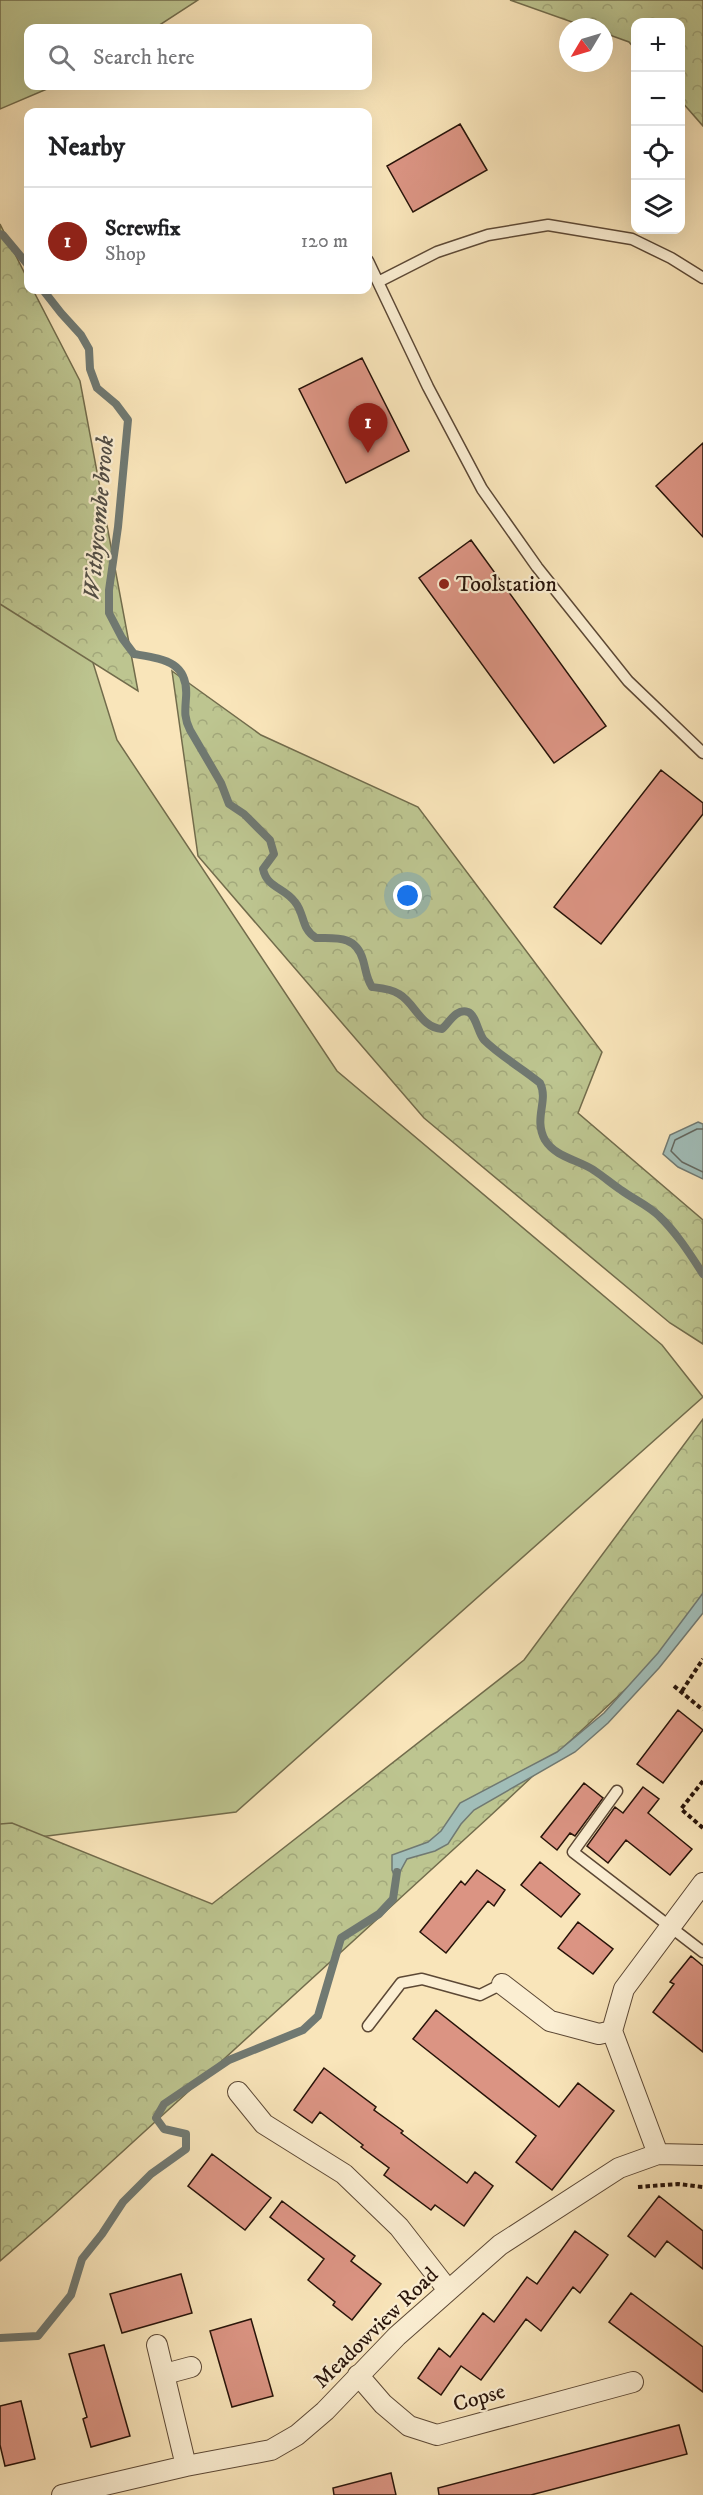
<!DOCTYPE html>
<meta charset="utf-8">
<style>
body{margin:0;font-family:"IM FELL DW Pica",serif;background:#f6f6f6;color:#202124}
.controls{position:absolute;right:18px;top:18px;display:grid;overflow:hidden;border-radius:12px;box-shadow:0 6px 24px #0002}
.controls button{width:54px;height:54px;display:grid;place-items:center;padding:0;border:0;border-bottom:2px solid #e0e0e0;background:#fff;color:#202124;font:30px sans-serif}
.compass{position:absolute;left:559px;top:18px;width:54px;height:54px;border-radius:50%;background:#fff;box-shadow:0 6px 24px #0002;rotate:232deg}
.you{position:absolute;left:408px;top:896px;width:21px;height:21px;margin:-15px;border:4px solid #fff;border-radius:50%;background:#1a73e8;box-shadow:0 0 0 9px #1a73e833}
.badge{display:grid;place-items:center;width:39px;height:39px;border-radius:50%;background:#8f2418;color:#fff;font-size:20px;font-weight:700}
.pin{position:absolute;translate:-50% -50px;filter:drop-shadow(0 2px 3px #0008)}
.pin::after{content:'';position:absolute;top:32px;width:21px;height:18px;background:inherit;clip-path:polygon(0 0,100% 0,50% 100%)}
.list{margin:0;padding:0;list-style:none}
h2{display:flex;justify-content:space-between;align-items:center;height:78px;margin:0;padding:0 24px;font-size:26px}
h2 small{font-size:20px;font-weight:400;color:#757577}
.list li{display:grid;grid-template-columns:39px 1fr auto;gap:18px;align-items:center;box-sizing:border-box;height:108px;padding:0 24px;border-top:2px solid #e0e0e0}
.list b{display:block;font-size:22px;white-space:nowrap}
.list p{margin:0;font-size:20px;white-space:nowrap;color:#757577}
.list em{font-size:20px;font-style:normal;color:#757577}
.icon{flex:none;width:33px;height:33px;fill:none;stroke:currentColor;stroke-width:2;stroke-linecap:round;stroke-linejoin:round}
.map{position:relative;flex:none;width:703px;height:2495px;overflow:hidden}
.search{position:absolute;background:#fff;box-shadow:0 6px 24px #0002;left:24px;top:24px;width:348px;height:66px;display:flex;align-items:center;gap:15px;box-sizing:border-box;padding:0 21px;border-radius:12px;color:#757577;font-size:22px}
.panel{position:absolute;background:#fff;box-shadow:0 6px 24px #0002;left:24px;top:108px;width:348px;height:186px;border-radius:12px}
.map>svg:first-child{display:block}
</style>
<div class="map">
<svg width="703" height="2495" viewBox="0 0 703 2495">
<defs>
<pattern id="forest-crowns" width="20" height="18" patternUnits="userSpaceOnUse" patternTransform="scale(1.5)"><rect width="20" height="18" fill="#bdc590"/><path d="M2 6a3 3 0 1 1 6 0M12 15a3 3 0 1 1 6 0" fill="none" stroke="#a2a87b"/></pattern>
</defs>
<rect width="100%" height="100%" fill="#f9e5ba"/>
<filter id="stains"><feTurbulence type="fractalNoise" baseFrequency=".00333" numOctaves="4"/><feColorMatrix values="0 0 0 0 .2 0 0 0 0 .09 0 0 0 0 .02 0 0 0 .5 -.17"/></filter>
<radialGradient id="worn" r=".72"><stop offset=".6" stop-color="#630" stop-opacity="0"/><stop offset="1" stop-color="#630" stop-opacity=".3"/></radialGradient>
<path fill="#bdc590" stroke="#726c4c" stroke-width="1.5" d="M0 0H198L155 28H28V86H54L0 109Z
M0 363 117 740 337 1071 662 1345 703 1397 236 1812 0 1842Z"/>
<path fill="url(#forest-crowns)" stroke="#726c4c" stroke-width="1.5" d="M510 0H703V126L681 101 680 22H636L635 49 629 42 604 33V27H586Z
M0 224 28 280V290H33L80 381 138 691 0 604Z
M172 671 261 735 418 807 602 1052 578 1113 703 1220V1344L670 1323 424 1118 198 856Z
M703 1419V1610L675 1643 489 1817 52 2216 0 2261V1824L12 1823 212 1904 524 1660Z"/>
<path fill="#a1bdb8" stroke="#707972" stroke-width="1.5" d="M698 1122 703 1124V1179L678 1167 663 1154 670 1135Z
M703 1593V1613L659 1668 608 1723 575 1752 474 1810 461 1824 448 1844 435 1851 407 1859 396 1879 392 1870V1855L428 1842 441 1831 460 1803 557 1752 604 1713 658 1653Z"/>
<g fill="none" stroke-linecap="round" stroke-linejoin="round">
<path stroke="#646860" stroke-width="1.5" d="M703 1129H697L675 1140 671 1151 682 1162 703 1172"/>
<path stroke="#707972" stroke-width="8" d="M0 234 3 235 28 265
M43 290 61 313 81 335 89 349 90 369 97 388 116 404 128 420 118 527 109 590V613L122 638 134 654C163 659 189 661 186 698 185 711 184 718 190 730L221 783 229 804 244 814 270 840 274 854 263 869C267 888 284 887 295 902 305 914 301 929 316 938 336 938 356 935 363 960 366 970 366 978 372 987 381 988 392 989 399 994 415 1003 421 1028 442 1029 449 1023 456 1008 468 1012 476 1015 478 1033 484 1040 500 1056 522 1068 540 1083 549 1101 533 1118 545 1140 556 1158 580 1160 595 1171 604 1177 612 1184 621 1190 633 1199 648 1205 659 1216 676 1232 690 1254 703 1274
M0 2338 38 2336 71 2295 82 2259 102 2234 123 2202 151 2174 186 2149V2134L164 2129 156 2118 164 2104 229 2060 303 2030 318 2016 341 1938 379 1914 393 1899 397 1872"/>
</g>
<path fill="#db9483" stroke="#271309" stroke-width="1.5" d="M460 124 487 170 413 212 387 166Z
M362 358 409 451 346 483 299 389Z
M703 443V537L656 486Z
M471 540 606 726 554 763 419 578Z
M661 770 703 803V814L601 944 554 907Z
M678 1710 703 1730 663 1783 637 1764Z
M584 1783 603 1798 575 1836 570 1833 557 1850 541 1837Z
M643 1787 659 1799 648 1813 692 1849 670 1875 626 1840 608 1863 587 1846 615 1807 623 1813Z
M540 1862 580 1894 561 1917 521 1885Z
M477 1870 505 1890 494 1906 488 1901 446 1953 420 1932 461 1881 465 1885Z
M578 1922 613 1949 593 1974 558 1948Z
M691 1956 703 1966V2052L653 2012 674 1984 670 1982Z
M436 2010 559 2107 578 2083 614 2111 552 2190 516 2162 536 2136 413 2039Z
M324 2068 376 2107 374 2110 403 2131 401 2133 467 2183 475 2172 493 2186 464 2226 435 2205 431 2210 384 2175 389 2168 361 2147 363 2145 320 2112 312 2123 294 2110Z
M212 2154 271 2198 245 2230 188 2186Z
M659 2196 703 2231V2269L667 2241 655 2257 628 2236Z
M282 2201 355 2256 351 2261 381 2284 352 2320 333 2305 335 2302 308 2280 324 2259 270 2217Z
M575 2231 608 2255 580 2293 573 2287 541 2331 526 2319 481 2380 461 2366 441 2395 418 2378 439 2348 450 2357 483 2313 494 2322 527 2277 537 2284Z
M181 2274 192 2313 122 2333 110 2294Z
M631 2293 703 2347V2392L609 2322Z
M251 2319 273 2396 232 2407 210 2331Z
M104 2345 130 2436 91 2447 83 2419 87 2417 69 2354Z
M21 2401 35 2459 5 2466 0 2445V2406Z
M679 2425 687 2454 531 2495H439L438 2488Z
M391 2473 396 2495H334L333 2488Z"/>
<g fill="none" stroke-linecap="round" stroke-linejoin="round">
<g stroke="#5c4835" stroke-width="13">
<path id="service" d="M368 261 428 387 482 489 537 567 628 681 703 753
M378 282 437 252 488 235 548 225 632 239 671 258 703 278
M617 1791 573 1852 703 1952
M368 2026 401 1983 422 1979 480 1995 502 1984"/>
</g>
<g stroke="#5c4835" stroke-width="22">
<path id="minor" d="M502 1984 550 2021 599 2034 612 2031
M238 2092 264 2124 344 2174 399 2227 448 2290
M658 2154 612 2031 624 1989 703 1883
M157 2345 186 2466
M165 2374 191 2367
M358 2375 383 2404 409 2426 437 2435 633 2382
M62 2495 186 2466 271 2450 297 2435 325 2411 397 2336 500 2245 619 2168 658 2154 703 2155"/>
</g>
<path stroke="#271309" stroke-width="4" stroke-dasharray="4.5 3" stroke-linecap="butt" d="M674 1686 703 1710
M682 1691 703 1659
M703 1781 681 1809 703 1828
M638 2187 678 2184 703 2187"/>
<use href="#service" stroke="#fbeed2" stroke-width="10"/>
<use href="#minor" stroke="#fbeed2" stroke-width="20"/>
</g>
<circle fill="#8f2418" stroke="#fbeed2" stroke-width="2" cx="444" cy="584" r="6"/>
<g text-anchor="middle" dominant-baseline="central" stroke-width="4.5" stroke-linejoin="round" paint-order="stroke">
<g font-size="22" fill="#271309" stroke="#fbeed2" text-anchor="start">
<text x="456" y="584">Toolstation</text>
</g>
<g font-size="22" fill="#271309" stroke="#fbeed2">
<text transform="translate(376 2328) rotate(-44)">Meadowview Road</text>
<text transform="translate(479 2398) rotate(-16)">Copse</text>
</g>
<g font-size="24" font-style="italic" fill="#524e46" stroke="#fbeed2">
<text transform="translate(99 518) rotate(-85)">Withycombe brook</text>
</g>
</g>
<rect width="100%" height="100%" filter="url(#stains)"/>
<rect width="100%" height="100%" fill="url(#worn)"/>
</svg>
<div class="controls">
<button>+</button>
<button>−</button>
<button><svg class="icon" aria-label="locate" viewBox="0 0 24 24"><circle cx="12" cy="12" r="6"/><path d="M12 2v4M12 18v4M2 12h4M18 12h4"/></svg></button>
<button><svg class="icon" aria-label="layers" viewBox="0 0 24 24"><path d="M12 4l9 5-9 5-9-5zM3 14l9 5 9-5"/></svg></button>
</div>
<svg class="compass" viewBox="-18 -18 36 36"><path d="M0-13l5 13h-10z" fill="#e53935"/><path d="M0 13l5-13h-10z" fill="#757577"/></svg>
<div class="you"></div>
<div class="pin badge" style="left:368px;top:453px">1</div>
<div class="search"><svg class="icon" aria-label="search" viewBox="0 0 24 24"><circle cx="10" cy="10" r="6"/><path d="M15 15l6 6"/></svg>Search here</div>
<section class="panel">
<h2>Nearby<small></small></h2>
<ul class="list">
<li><span class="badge">1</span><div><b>Screwfix</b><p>Shop</p></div><em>120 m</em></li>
</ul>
</section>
</div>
